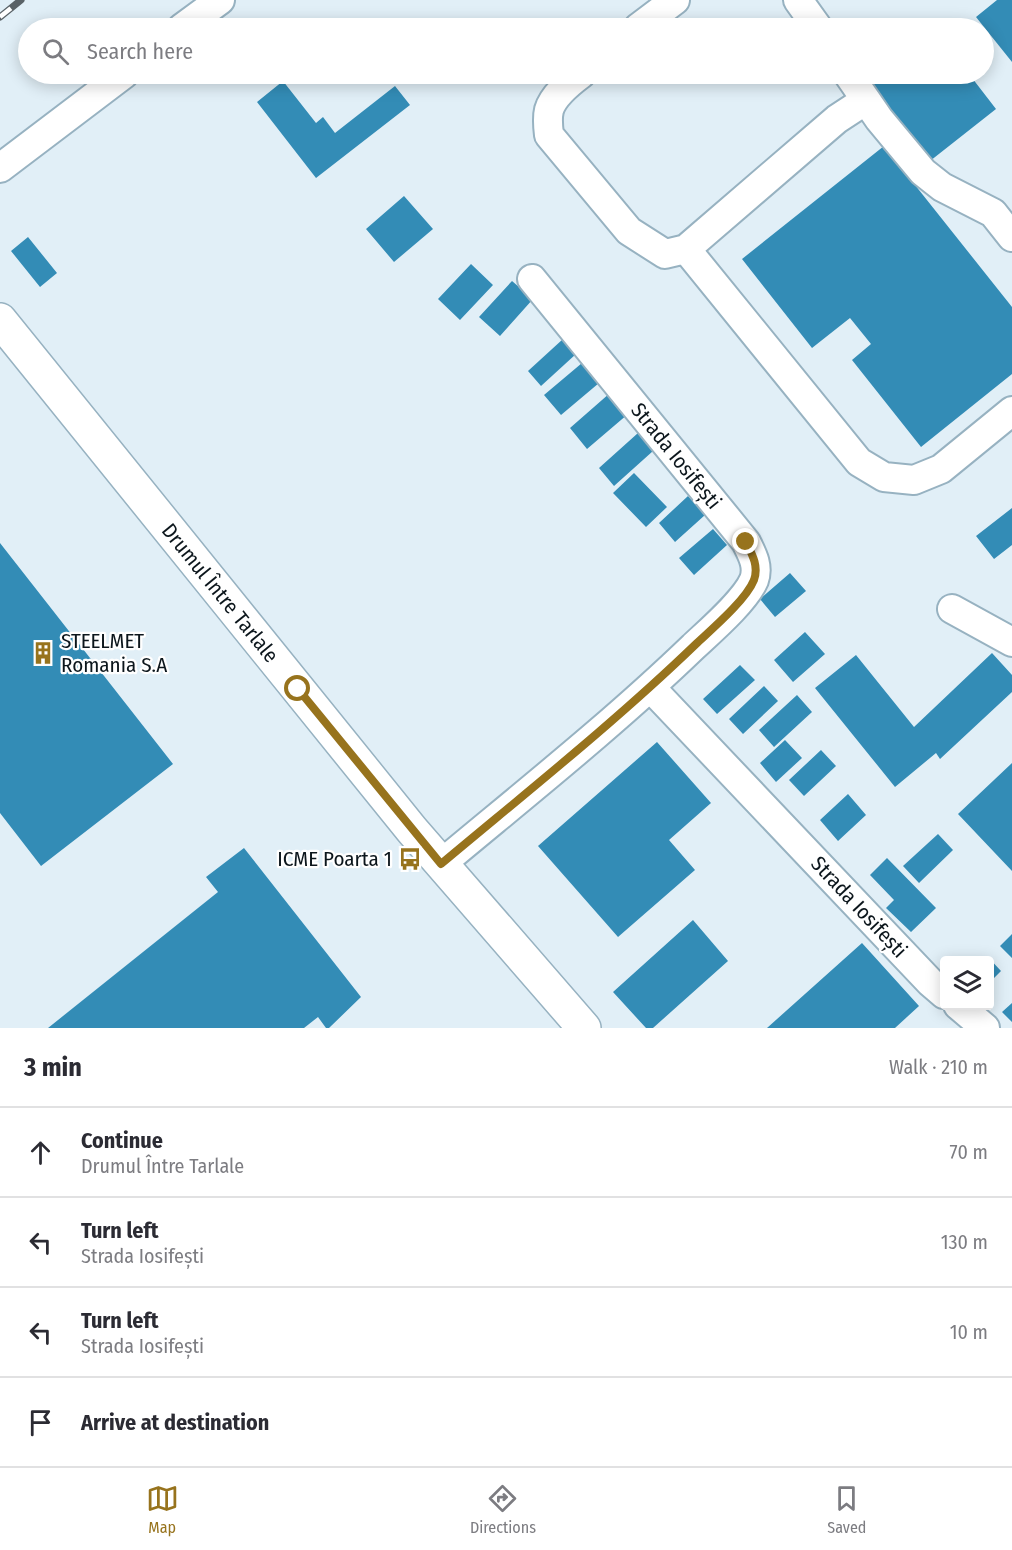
<!DOCTYPE html>
<meta charset="utf-8">
<style>
body{margin:0;font-family:"Fira Sans Condensed",sans-serif;background:#f7f7f7;color:#2b2b33}
.controls{position:absolute;right:18px;bottom:18px;display:grid;overflow:hidden;border-radius:6px;box-shadow:0 3px 15px #0003}
.controls button{width:54px;height:54px;display:grid;place-items:center;padding:0;border:0;border-bottom:2px solid #e1e1e2;background:#fff;color:#2b2b33;font:30px sans-serif}
.stop{position:absolute;width:18px;height:18px;margin:-14px;border:4px solid #97731d;border-radius:50%;background:#fff}
.stop.end{background:#97731d;border-color:#fff;box-shadow:0 2px 6px #0008}
.list{margin:0;padding:0;list-style:none}
h2{display:flex;justify-content:space-between;align-items:center;height:78px;margin:0;padding:0 24px;font-size:26px}
h2 small{font-size:20px;font-weight:400;color:#7c7c81}
.list li{display:grid;grid-template-columns:39px 1fr auto;gap:18px;align-items:center;box-sizing:border-box;height:90px;padding:0 24px;border-top:2px solid #e1e1e2}
.list b{display:block;font-size:22px;white-space:nowrap}
.list p{margin:0;font-size:20px;white-space:nowrap;color:#7c7c81}
.list em{font-size:20px;font-style:normal;color:#7c7c81}
.icon{flex:none;width:33px;height:33px;fill:none;stroke:currentColor;stroke-width:2;stroke-linecap:round;stroke-linejoin:round}
.map{position:relative;flex:none;width:1012px;height:1028px;overflow:hidden}
.search{position:absolute;background:#fff;box-shadow:0 3px 15px #0003;left:18px;right:18px;top:18px;height:66px;display:flex;align-items:center;gap:15px;box-sizing:border-box;padding:0 21px;border-radius:33px;color:#7c7c81;font-size:22px}
.sheet{height:438px;background:#fff}
nav{display:flex;justify-content:space-around;align-items:center;box-sizing:border-box;height:84px;border-top:2px solid #e1e1e2;background:#fff;font-size:16px;color:#7c7c81}
nav a{display:grid;justify-items:center;gap:3px}
nav .on{color:#97731d}
.map>svg:first-child{display:block}
</style>
<div class="map">
<svg width="1012" height="1028" viewBox="0 0 1012 1028">
<rect width="100%" height="100%" fill="#f5fafd"/>
<path fill="#e1eff7" fill-rule="evenodd" d="M0 0H1012V1028H0ZM28 28H984V74H28ZM944 960H990V1005H944Z"/>
<path fill="#338cb6" d="M997 0H1012V62L976 17Z
M885 74H969L996 109 930 161 871 85Z
M283 81 316 123 323 117 335 133 395 86 410 105 316 178 257 102Z
M884 146 1012 307V374L921 447 852 360 871 344 850 318 812 348 742 259Z
M404 196 433 229 394 262 366 229Z
M28 237 57 273 40 287 11 251Z
M471 264 493 285 460 320 438 299Z
M512 281 533 299 500 336 479 317Z
M563 339 576 354 541 386 528 371Z
M582 363 599 383 561 415 544 395Z
M610 393 628 414 587 449 570 428Z
M638 433 653 451 614 486 599 468Z
M634 473 667 507 646 527 613 493Z
M688 496 705 515 675 542 659 523Z
M1012 508V545L994 559 976 536Z
M713 529 727 545 694 575 679 558Z
M0 543 173 764 41 866 0 813Z
M790 573 806 591 775 617 760 599Z
M805 632 825 654 793 682 774 660Z
M992 653 1012 675V692L940 759 936 753 895 787 815 688 856 655 914 727Z
M740 665 755 680 717 714 703 699Z
M764 686 778 701 743 734 729 719Z
M797 695 812 712 774 747 759 730Z
M785 740 802 758 776 782 760 763Z
M657 742 711 803 669 840 695 870 618 937 538 846Z
M821 750 836 766 804 796 789 780Z
M1012 763V871L958 814Z
M848 794 866 815 838 841 820 820Z
M938 834 953 850 919 883 903 866Z
M244 848 361 997 329 1028H326L318 1017 304 1028H48L218 892 206 877Z
M887 858 936 908 911 932 886 908 894 900 870 875Z
M693 920 728 961 653 1028H646L613 992Z
M1012 934V958L1000 946Z
M862 943 919 1006 895 1028H767Z
M988 957 1001 971 990 982V960H983Z
M1012 1003V1022L1002 1012Z"/>
<g fill="none" stroke-linecap="round" stroke-linejoin="round">
<g stroke="#97b2c1" stroke-width="32">
<path id="minor" d="M798 0 818 28
M182 28 220 0
M638 28 675 0
M581 74C569 83 553 96 549 110 547 118 548 127 549 135L629 231 665 254 686 249
M848 74 866 100
M0 168 124 74
M1012 237 993 213 942 187 923 172 879 119 866 100 837 119 686 249 859 462 884 477 914 480 941 469 1012 411
M952 609 1012 642
M651 688 930 982 944 994
M441 864C526 793 613 724 693 647 710 631 745 601 754 580 759 566 752 554 746 542L532 279
M958 1005 985 1028"/>
</g>
<g stroke="#97b2c1" stroke-width="36">
<path id="major" d="M0 320 412 830 584 1028"/>
</g>
<use href="#minor" stroke="#fff" stroke-width="28"/>
<use href="#major" stroke="#fff" stroke-width="33"/>
<g stroke="#596267" stroke-width="7">
<path id="rail" d="M0 17 21 0"/>
</g>
<use href="#rail" stroke="#fff" stroke-width="4.5" stroke-dasharray="14" stroke-linecap="butt"/>
</g>
<g fill="none" stroke-linecap="round" stroke-linejoin="round">
<path stroke="#97731d" stroke-width="8" d="M298 689 441 864C527 792 615 722 696 644 712 629 746 600 754 580 759 566 752 554 746 542"/>
</g>
<defs>
<g id="building-bare" transform="scale(1.8)"><path d="M-4-6H4V6H1V3H-1V6H-4ZM-2.5-4.3h1.7v1.8h-1.7ZM.8-4.3h1.7v1.8H.8ZM-2.5-1h1.7V.8h-1.7ZM.8-1h1.7V.8H.8Z" fill="#97731d" stroke="#fff" stroke-width="2.5" paint-order="stroke"/></g>
<g id="bus-bare" transform="scale(1.8)"><path d="M-5-6H5V4H4V6H2V4H-2V6H-4V4H-5ZM-3.5-4V0h7V-4ZM-3.5 1.2v1.5H-2V1.2ZM2 1.2v1.5H3.5V1.2Z" fill="#97731d" stroke="#fff" stroke-width="2.5" paint-order="stroke"/></g>
</defs>
<g fill-rule="evenodd">
<use href="#building-bare" x="43" y="653"/>
<use href="#bus-bare" x="410" y="859"/>
</g>
<g text-anchor="middle" dominant-baseline="central" stroke-width="4.5" stroke-linejoin="round" paint-order="stroke">
<g font-size="21" fill="#0c161c" stroke="#fff">
<text transform="translate(676 456) rotate(51)">Strada Iosifești</text>
<text transform="translate(220 593) rotate(51)">Drumul Între Tarlale</text>
<text transform="translate(859 907) rotate(47)">Strada Iosifești</text>
</g>
<g font-size="21" fill="#0c161c" stroke="#fff" text-anchor="start">
<text x="61" y="641">STEELMET<tspan x="61" dy="24">Romania S.A</tspan></text>
<text x="392" y="859" text-anchor="end">ICME Poarta 1</text>
</g>
</g>
</svg>
<div class="controls">
<button><svg class="icon" aria-label="layers" viewBox="0 0 24 24"><path d="M12 4l9 5-9 5-9-5zM3 14l9 5 9-5"/></svg></button>
</div>
<div class="stop" style="left:298px;top:689px"></div>
<div class="stop end" style="left:746px;top:542px"></div>
<div class="search"><svg class="icon" aria-label="search" viewBox="0 0 24 24"><circle cx="10" cy="10" r="6"/><path d="M15 15l6 6"/></svg>Search here</div>
</div>
<section class="sheet">
<h2>3 min<small>Walk · 210 m</small></h2>
<ul class="list">
<li><svg class="icon" aria-label="ahead" viewBox="0 0 24 24"><path d="M12 20V5M6 11l6-6 6 6"/></svg><div><b>Continue</b><p>Drumul Între Tarlale</p></div><em>70 m</em></li>
<li><svg class="icon" aria-label="left" viewBox="0 0 24 24"><path d="M17 20v-9H6M10 6l-5 5 5 5"/></svg><div><b>Turn left</b><p>Strada Iosifești</p></div><em>130 m</em></li>
<li><svg class="icon" aria-label="left" viewBox="0 0 24 24"><path d="M17 20v-9H6M10 6l-5 5 5 5"/></svg><div><b>Turn left</b><p>Strada Iosifești</p></div><em>10 m</em></li>
<li><svg class="icon" aria-label="arrive" viewBox="0 0 24 24"><path d="M6 21V4h12l-3 4 3 4H6"/></svg><div><b>Arrive at destination</b></div></li>
</ul>
</section>
<nav>
<a class="on"><svg class="icon" aria-label="map" viewBox="0 0 24 24"><path d="M3 6l6-2 6 2 6-2v14l-6 2-6-2-6 2zM9 4v14M15 6v14"/></svg>Map</a>
<a><svg class="icon" aria-label="directions" viewBox="0 0 24 24"><path d="M12 3l9 9-9 9-9-9zM9 14v-3h6M13 9l2 2-2 2"/></svg>Directions</a>
<a><svg class="icon" aria-label="saved" viewBox="0 0 24 24"><path d="M7 4h10v16l-5-4-5 4z"/></svg>Saved</a>
</nav>
